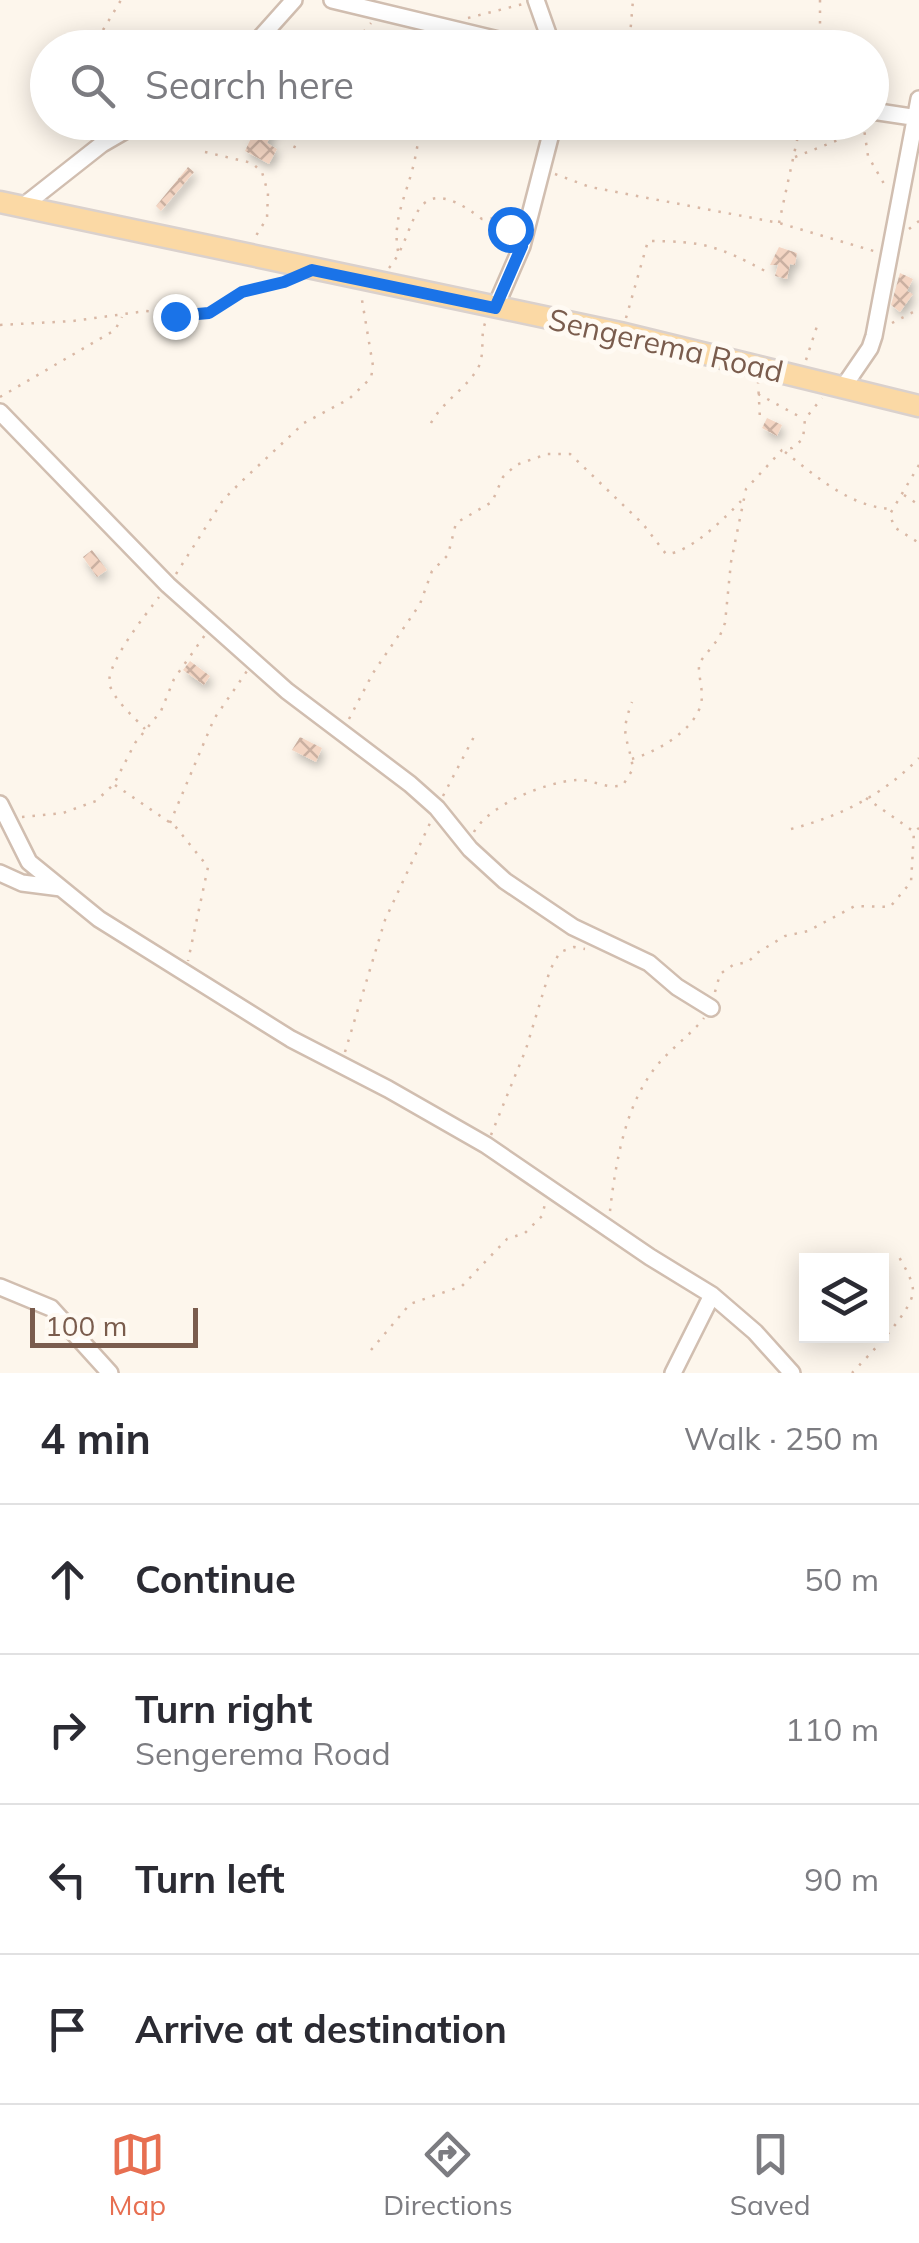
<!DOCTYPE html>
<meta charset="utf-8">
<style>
body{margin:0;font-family:Mulish,sans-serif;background:#f7f7f7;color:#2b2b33}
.controls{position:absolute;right:30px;bottom:30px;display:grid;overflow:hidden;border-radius:0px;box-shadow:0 5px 25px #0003}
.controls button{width:90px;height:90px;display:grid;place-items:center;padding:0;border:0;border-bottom:2px solid #e1e1e2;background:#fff;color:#2b2b33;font:50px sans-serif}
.scale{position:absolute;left:30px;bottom:25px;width:168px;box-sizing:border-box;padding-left:10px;border:5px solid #7a5c4d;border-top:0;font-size:28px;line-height:35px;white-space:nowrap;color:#7a5c4d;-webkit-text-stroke:8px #fffaf3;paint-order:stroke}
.stop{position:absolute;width:30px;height:30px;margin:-22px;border:8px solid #1a73e8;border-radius:50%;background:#fff}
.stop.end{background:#1a73e8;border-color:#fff;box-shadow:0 2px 10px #0008}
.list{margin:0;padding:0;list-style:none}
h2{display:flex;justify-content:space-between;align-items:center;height:130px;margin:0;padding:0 40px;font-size:42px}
h2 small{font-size:32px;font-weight:400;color:#7c7c81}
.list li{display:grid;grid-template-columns:65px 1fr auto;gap:30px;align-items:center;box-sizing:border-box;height:150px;padding:0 40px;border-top:2px solid #e1e1e2}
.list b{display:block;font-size:38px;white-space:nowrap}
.list p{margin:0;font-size:32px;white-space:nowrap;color:#7c7c81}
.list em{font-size:32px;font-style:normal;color:#7c7c81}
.icon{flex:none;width:55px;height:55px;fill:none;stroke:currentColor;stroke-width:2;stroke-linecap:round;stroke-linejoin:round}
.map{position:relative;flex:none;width:919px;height:1373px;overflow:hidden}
.search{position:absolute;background:#fff;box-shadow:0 5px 25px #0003;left:30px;right:30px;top:30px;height:110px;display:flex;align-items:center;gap:25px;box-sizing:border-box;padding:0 35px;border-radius:55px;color:#7c7c81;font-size:38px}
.sheet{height:730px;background:#fff}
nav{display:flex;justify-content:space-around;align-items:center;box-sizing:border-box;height:140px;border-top:2px solid #e1e1e2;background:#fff;font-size:28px;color:#7c7c81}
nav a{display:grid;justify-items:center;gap:5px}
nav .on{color:#e76f51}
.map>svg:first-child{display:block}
</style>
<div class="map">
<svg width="919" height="1373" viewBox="0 0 919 1373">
<defs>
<pattern id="building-cross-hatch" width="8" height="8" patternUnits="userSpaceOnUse" patternTransform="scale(2.5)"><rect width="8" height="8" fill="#f3d5c3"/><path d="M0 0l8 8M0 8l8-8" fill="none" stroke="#cab0a1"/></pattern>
<filter id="shadow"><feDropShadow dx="3" dy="5.5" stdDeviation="5" flood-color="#0004"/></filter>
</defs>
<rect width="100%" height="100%" fill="#fdf6ec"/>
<path fill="url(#building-cross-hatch)" filter="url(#shadow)" d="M265 122 275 127 267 143 277 149 269 164 245 151 252 136 257 138Z
M188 167 194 172 161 211 156 206Z
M779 247 797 253 795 265 790 264 787 279 775 276 778 265H770Z
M900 273 913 279 907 291 913 294 900 312 891 305Z
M767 418 782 425 777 436 762 428Z
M92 550 107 570 97 577 83 557Z
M190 661 210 676 204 685 183 670Z
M300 737 322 748 316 762 292 750Z"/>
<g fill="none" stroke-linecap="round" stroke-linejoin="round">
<g stroke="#d1beb0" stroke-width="20">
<path id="minor" d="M332 0 532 48
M536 0 553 48
M251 48 294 0
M872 111 919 118
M22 207 102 144 140 122
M495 308 522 246 554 122
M844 386 870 348 874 336 919 99
M0 412 168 585 287 691 410 784 437 808 470 849 505 881 573 927 649 963 677 987 711 1008
M0 804 29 862 99 919 291 1039 388 1089 486 1145 650 1257 712 1295 755 1332 792 1373
M0 873 22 883 61 888
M0 1287 51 1308 110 1373
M673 1373 712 1295"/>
</g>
<g stroke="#dad1cd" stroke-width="25">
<path id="major" d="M0 202 620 333 919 406"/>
</g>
<path stroke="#d9b8a5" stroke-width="2.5" stroke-dasharray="2.5 8" stroke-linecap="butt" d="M820 0V24L831 48
M468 18 523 4
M103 30 121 0
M350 48 371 23
M629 48 633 0
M863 122 868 156 887 189
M294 148 307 122
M205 152 252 163 262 172 268 193 267 218 254 239
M795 157 861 131
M555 174 590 187 779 223 877 252
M779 223 801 122
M909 229 919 221
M398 251C392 219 407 194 414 163 417 150 419 136 421 122
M389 268C419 233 408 163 482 219L501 218 512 233
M626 318 648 241C704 241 718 246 767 272
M892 323 919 309
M0 325 73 321 146 311 194 316 209 313 242 291 288 280
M806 360 818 323
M758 381 760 419
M758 394 804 419
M0 397 115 330 122 317
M431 423C443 401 466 389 478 368 486 352 479 336 486 321
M785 452C817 477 850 507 892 509
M919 465 890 514 894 527 919 543
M904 495 919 505
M176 574 223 500 242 481 304 423 349 399 371 378 373 366 361 294
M349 719 373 673 420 604 432 571 448 555 456 523 492 502 503 477 516 465 547 454H570L643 524 666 554C690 553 725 518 741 501
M145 729C134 717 116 702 110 686 103 667 147 613 159 597
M632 759C656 752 694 731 701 704 704 691 698 677 699 663L719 638 725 623 731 562 746 489 782 450 792 448 803 439 805 419 822 398
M115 785 175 826 208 867 188 961
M443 796 477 731
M866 798 913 831
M22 817 63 813 96 801 114 784 135 743 161 711 174 679 205 635
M170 823 214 719 247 671
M791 829C841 816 883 795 919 758
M474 832C489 805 545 782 577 780 593 779 606 790 623 785L633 769C628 735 619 737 632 702
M715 992 720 974 733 965 748 962 757 953 785 936 808 931 855 906 890 907 911 882 914 832 919 828
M345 1052 385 920 431 821
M491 1135 526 1049 550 970 560 952 574 947 585 949
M610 1211C615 1167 624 1112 650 1075 664 1053 688 1038 704 1018
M371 1350 410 1304 462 1286 507 1239 525 1233 542 1216 546 1200
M852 1373C867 1357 913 1311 913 1291 913 1279 903 1265 898 1255"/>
<use href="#minor" stroke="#fff" stroke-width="15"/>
<use href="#major" stroke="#fbd9a5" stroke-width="20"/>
</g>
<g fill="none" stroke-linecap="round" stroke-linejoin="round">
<path stroke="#1a73e8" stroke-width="12" d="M175 316 209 313 242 292 284 282 312 270 495 308 522 246 510 229"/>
</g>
<g text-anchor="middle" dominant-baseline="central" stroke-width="10" stroke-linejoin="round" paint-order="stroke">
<g font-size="30" fill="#7a5c4d" stroke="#fffaf3">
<text transform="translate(666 345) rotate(13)">Sengerema Road</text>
</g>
</g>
</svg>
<div class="controls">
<button><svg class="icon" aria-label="layers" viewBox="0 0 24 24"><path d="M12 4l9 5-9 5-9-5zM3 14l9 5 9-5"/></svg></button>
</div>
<div class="scale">100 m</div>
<div class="stop" style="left:510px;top:229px"></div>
<div class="stop end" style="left:175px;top:316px"></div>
<div class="search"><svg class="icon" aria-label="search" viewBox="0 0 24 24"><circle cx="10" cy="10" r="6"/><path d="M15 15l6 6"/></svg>Search here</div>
</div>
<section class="sheet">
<h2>4 min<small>Walk · 250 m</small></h2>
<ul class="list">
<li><svg class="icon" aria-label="ahead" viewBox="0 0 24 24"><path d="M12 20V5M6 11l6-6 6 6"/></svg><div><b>Continue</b></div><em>50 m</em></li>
<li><svg class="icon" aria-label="right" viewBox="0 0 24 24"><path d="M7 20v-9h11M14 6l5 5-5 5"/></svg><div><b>Turn right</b><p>Sengerema Road</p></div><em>110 m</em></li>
<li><svg class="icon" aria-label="left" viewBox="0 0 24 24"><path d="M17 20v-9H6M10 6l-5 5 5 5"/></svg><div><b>Turn left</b></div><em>90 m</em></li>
<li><svg class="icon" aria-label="arrive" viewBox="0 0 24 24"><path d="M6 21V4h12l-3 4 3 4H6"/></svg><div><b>Arrive at destination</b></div></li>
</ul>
</section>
<nav>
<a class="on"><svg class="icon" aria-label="map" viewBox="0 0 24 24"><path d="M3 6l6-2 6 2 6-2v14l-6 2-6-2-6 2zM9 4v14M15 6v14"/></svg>Map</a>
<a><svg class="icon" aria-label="directions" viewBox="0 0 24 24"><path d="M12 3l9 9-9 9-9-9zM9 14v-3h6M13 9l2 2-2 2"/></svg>Directions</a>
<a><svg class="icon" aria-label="saved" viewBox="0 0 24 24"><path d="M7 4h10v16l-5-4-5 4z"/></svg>Saved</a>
</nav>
